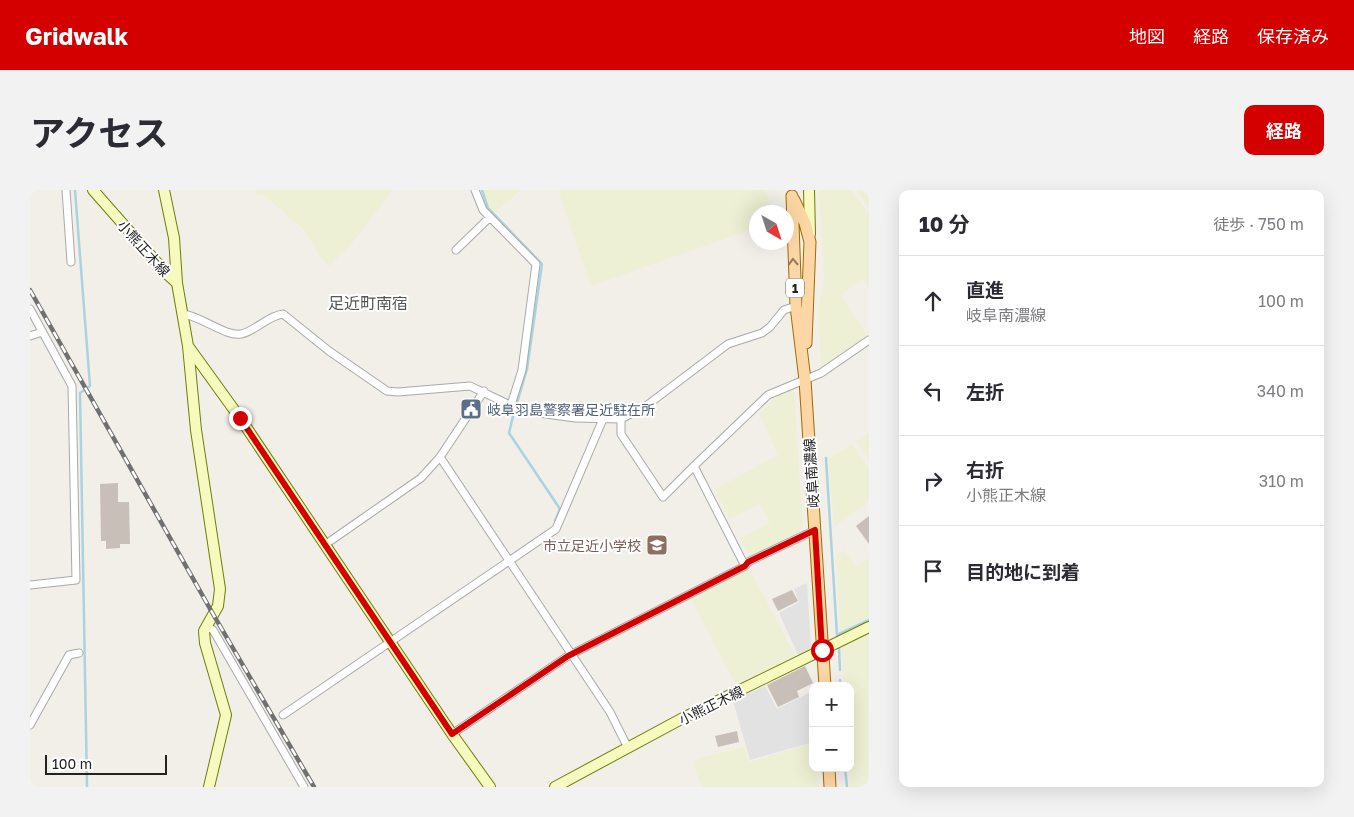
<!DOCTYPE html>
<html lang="ja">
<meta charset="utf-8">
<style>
body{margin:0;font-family:"Golos Text","Noto Sans JP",sans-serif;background:#f2f2f3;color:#2b2b33}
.controls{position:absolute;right:15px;bottom:15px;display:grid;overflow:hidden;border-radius:10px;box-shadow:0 5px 20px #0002}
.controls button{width:45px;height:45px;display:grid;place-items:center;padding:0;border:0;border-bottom:1px solid #e1e1e2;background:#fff;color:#2b2b33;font:25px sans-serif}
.compass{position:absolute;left:719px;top:15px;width:45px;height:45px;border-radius:50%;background:#fff;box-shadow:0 5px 20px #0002;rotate:141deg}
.scale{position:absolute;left:15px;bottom:12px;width:122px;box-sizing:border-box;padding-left:5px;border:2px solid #222;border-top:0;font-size:14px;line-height:18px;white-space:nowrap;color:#222;-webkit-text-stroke:4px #fff;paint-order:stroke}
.stop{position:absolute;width:15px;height:15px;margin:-11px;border:4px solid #d40000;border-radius:50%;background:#fff}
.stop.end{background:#d40000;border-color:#fff;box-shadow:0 1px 5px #0008}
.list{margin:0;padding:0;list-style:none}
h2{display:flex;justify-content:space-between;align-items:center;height:65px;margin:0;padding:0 20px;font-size:21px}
h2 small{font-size:16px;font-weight:400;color:#7c7c81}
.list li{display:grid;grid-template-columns:32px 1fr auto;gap:15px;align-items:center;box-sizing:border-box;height:90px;padding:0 20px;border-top:1px solid #e1e1e2}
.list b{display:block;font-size:19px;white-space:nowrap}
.list p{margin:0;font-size:16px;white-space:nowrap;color:#7c7c81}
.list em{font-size:16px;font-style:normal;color:#7c7c81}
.icon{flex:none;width:28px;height:28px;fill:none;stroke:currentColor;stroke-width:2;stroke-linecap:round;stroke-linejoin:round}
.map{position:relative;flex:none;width:839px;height:597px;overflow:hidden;border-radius:10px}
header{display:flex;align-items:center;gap:30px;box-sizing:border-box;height:70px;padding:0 25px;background:#d40000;color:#fff}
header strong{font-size:24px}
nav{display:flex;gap:28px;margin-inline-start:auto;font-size:18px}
.intro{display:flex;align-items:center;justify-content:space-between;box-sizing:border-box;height:120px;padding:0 30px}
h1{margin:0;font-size:35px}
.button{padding:12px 22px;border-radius:10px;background:#d40000;color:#fff;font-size:18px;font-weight:700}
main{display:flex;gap:30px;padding:0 30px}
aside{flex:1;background:#fff;border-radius:10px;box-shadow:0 5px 20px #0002}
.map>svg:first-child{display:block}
</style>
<header>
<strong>Gridwalk</strong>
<nav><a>地図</a><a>経路</a><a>保存済み</a></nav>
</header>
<div class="intro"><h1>アクセス</h1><a class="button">経路</a></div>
<main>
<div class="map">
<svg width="839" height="597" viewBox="0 0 839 597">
<rect width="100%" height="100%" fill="#f2efe9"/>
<path fill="#eef0d5" d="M224 0H363L319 57 299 76 290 67 275 41 234 5 226 6Z
M454 0H491L462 25Z
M528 0H735L743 22H726V38L561 96Z
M789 0H822L839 24V98L833 89 811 105 839 148 791 179 788 120 794 90Z
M826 0H839V19Z
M764 197 773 339 719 368 710 348 740 333 730 314 699 329 685 299 748 265 729 224 746 207Z
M839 242V270L826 251Z
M822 254 839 278V311L804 337 798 269Z
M814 360 826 376 839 368V428L810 442 806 366Z
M719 378 766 467 707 497 661 409Z
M839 444V597H820V496H814L811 457Z
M783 553V578H788L789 597H672L663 573 666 569 714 557 719 572Z"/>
<path fill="#e2e2e2" d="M777 393 781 459 769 467 749 423 769 412 764 399Z
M735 496 747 519 781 502 783 506V552L720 570 703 511Z"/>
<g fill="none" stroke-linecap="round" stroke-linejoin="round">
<path stroke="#aad3df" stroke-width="2.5" d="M45 0 60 196 50 203 57 597
M452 0 458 18 512 74 497 179 487 213
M484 222 479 243 530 319 525 331
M796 268 807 445 839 430
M809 457 810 480
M810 490V496
M815 578 817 597"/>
</g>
<path fill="#c7bfb8" d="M88 293V312H99L100 354H90V358L76 359V351H71L70 294Z
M839 326V354L826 336Z
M762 400 768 411 748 421 742 409Z
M775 476 783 493 767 501 769 507 748 517 737 495Z
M707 541 709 552 688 557 685 546Z"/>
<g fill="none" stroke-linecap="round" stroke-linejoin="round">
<g stroke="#a9a9a9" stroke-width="9">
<path id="street" d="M36 0 41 72
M445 0 453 20 506 74 492 180 481 215
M426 60 459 28
M0 119 42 196 46 390 0 395
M153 124C171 126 196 147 211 144 226 141 237 126 253 124L299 161 357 201 368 202 440 196 484 217 509 223 545 228 591 229 616 216 698 154 732 143 740 137 754 120 766 116
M0 146 12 142
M591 229V244L633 307 664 276 715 376
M410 267 580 522 598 558
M664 276 738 205 791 183 839 150
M296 354 391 288 410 267 454 201
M176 436 183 440 274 597
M253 525 526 339 573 229
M0 535 39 465 49 463
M422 544 538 466 715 376 718 372 785 340"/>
</g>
<g stroke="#707d05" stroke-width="12">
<path id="secondary" d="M63 0 137 84 147 93
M134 0 144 48 147 93 158 156 166 240 190 399 188 416 174 441 175 453 196 525 179 597
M779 0 780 44
M158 156 210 228 422 544 460 597
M525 597 653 528 839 437"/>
</g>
<g stroke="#a06b00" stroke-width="13">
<path id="primary" d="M762 6 766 116 775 190 795 496
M764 10 775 33 780 52 776 153
M799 578 800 597"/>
</g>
<use href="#street" stroke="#fff" stroke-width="7"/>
<use href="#secondary" stroke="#f7fabf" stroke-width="10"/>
<use href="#primary" stroke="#fcd6a4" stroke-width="11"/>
<g stroke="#707070" stroke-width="4.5">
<path id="rail" d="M0 100 183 424 284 597"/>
</g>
<use href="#rail" stroke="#fff" stroke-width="2.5" stroke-dasharray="8" stroke-linecap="butt"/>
</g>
<defs><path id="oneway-chevron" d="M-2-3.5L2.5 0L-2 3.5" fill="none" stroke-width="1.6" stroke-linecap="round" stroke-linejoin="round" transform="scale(1.25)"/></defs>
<use stroke="#8f7c63" href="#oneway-chevron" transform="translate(763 72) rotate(-93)"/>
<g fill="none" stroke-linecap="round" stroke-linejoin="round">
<path stroke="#d40000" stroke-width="6" d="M210 228 422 544 538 466 715 376 718 372 785 340 792 460"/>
</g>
<defs>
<g id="civic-square" transform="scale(1.125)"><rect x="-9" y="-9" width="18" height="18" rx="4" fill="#5c6f8a" stroke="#fff"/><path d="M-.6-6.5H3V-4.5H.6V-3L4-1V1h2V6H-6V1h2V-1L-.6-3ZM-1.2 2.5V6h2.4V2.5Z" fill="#fff"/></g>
<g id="school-square" transform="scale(1.125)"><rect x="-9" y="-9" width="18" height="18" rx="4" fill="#8d6e63" stroke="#fff"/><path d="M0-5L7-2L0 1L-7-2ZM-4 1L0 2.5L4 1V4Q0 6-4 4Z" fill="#fff"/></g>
</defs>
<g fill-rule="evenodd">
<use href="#civic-square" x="441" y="219"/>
<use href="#school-square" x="627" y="355"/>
</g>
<g text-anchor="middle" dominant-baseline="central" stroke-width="4" stroke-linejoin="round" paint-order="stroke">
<rect fill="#fff" stroke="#646464" stroke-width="1" x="756" y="88.5" width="18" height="19" rx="4"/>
<g font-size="12" font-weight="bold" fill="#222">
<text x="765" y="98">1</text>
</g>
<g font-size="14" fill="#222" stroke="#fff">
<text transform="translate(114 58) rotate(48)">小熊正木線</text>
<text transform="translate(781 283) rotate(-94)">岐阜南濃線</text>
<text transform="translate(681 515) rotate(-26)">小熊正木線</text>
</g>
<g font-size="14" fill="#4e5e75" stroke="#fff" text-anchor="start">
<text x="457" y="219">岐阜羽島警察署足近駐在所</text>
</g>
<g font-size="14" fill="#785e54" stroke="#fff" text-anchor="end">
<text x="611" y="355">市立足近小学校</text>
</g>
<g font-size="16" fill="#555" stroke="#fff">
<text x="338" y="113">足近町南宿</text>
</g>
</g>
</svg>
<div class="controls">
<button>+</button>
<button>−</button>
</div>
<svg class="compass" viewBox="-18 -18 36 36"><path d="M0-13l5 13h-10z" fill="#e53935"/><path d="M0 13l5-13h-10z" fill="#7c7c81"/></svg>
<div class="scale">100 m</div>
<div class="stop" style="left:792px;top:460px"></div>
<div class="stop end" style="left:210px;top:228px"></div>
</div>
<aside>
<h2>10 分<small>徒歩 · 750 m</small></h2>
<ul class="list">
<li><svg class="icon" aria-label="ahead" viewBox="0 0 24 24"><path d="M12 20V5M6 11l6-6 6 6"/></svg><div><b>直進</b><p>岐阜南濃線</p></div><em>100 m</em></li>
<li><svg class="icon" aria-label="left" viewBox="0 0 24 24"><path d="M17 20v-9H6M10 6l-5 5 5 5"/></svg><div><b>左折</b></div><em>340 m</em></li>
<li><svg class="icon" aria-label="right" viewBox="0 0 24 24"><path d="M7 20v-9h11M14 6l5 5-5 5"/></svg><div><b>右折</b><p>小熊正木線</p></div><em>310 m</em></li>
<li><svg class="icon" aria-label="arrive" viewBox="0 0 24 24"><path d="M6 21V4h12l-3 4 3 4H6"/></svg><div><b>目的地に到着</b></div></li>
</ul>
</aside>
</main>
